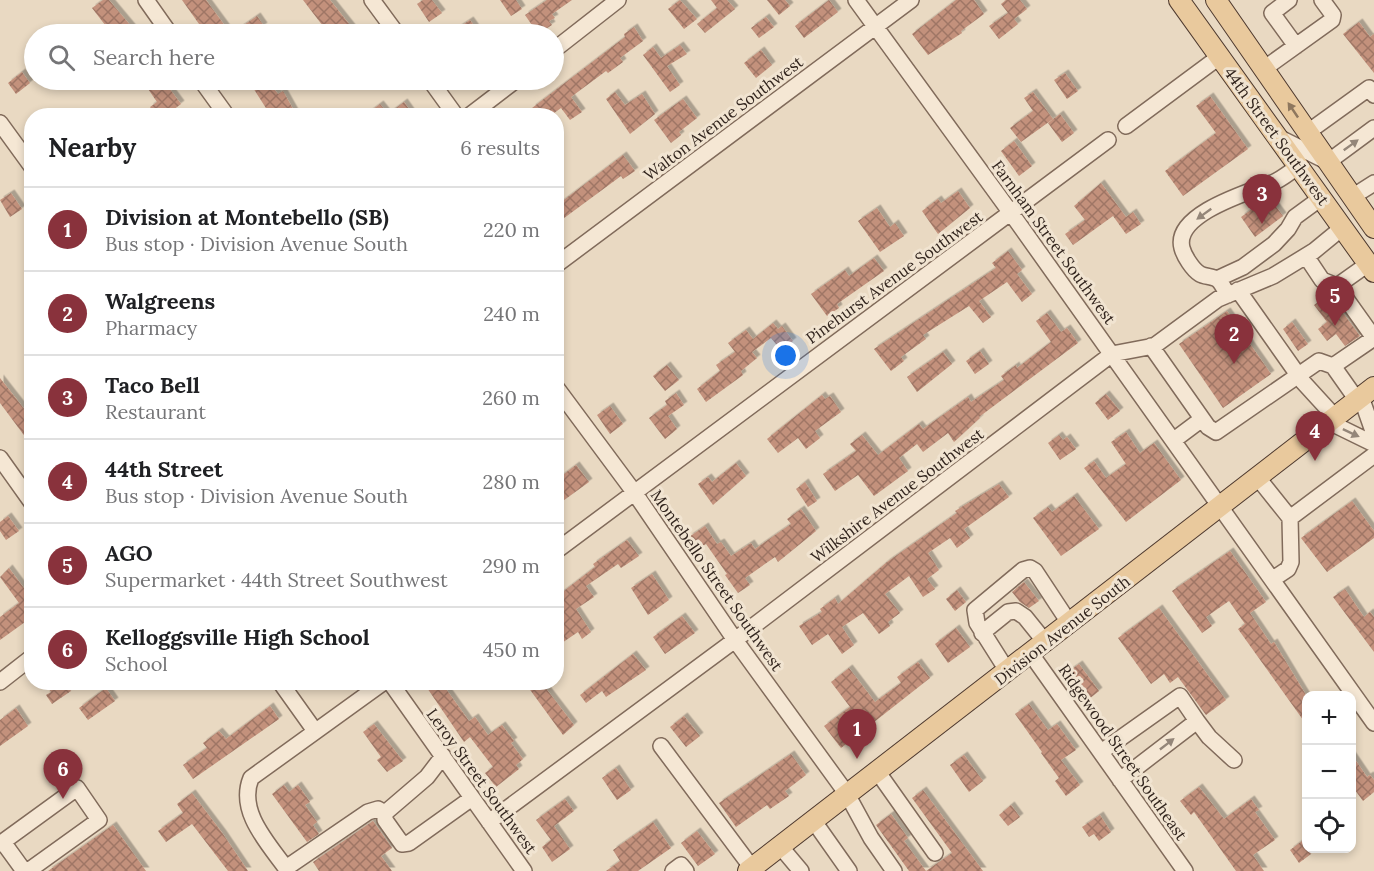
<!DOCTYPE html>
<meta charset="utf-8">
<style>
body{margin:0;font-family:Lora,serif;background:#f6f6f6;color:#202124}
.controls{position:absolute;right:18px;bottom:18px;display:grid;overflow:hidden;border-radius:12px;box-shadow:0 3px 9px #0003}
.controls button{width:54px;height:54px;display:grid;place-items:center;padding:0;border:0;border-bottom:2px solid #e0e0e0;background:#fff;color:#202124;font:30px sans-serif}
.you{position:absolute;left:786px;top:356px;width:21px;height:21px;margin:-15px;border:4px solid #fff;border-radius:50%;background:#1a73e8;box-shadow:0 0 0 9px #1a73e833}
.badge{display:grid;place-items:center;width:39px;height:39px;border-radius:50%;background:#89323c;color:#fff;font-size:20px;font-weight:700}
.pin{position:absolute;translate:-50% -50px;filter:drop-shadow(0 2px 3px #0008)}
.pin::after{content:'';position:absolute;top:32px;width:21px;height:18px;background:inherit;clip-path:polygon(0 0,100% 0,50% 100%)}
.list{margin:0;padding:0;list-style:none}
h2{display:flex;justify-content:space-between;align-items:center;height:78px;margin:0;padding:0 24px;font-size:26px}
h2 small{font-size:20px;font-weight:400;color:#757577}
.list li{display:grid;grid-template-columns:39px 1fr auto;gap:18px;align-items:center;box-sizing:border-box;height:84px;padding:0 24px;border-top:2px solid #e0e0e0}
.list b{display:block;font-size:22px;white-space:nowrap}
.list p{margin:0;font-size:20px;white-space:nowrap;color:#757577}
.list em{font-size:20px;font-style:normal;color:#757577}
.icon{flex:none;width:33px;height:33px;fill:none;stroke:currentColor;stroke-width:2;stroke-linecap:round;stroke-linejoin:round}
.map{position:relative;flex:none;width:1374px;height:871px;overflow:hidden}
.search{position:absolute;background:#fff;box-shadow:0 3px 9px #0003;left:24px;top:24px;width:540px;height:66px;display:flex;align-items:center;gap:15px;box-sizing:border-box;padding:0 21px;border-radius:33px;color:#757577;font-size:22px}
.panel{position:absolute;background:#fff;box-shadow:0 3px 9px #0003;left:24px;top:108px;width:540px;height:582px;border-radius:24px}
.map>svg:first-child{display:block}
</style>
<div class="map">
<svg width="1374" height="871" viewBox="0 0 1374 871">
<defs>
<pattern id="building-cross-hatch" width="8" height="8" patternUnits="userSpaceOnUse" patternTransform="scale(1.5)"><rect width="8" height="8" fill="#c3917c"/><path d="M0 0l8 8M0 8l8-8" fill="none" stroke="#9f7665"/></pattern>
<filter id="shadow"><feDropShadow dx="3.5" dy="-3.5" stdDeviation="0" flood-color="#0004"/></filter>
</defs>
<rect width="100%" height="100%" fill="#e9d9c2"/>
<path fill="url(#building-cross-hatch)" filter="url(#shadow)" d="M103 0H109L135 31 130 34H112L92 8Z
M182 0H206L231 34 257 16 264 26 253 34H217L211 26 204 31Z
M303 0H330L357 34H329Z
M423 0H432L442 13 429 22 417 4Z
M500 0H516L522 9 511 16Z
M547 0H572L552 14 555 18 549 21 552 25 538 34 525 15Z
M680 0 697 19 684 29 668 9Z
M711 0H727L735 9 705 33 697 24 717 8Z
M767 0H785L790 6 779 15Z
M829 0 838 12 804 38 795 26Z
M956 0H974L984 14 961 31 962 33 928 55 912 34Z
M1006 0H1020L1027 9 1014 19 1018 24 999 39 989 26 1008 13 1001 4Z
M766 17 774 27 759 38 751 28Z
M470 20 480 34H463L458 28Z
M1359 22 1370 37 1374 34V73L1343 34Z
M634 27 643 41 620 58 623 62 608 73 606 71 571 97 582 112 570 120 561 108 550 116H538L532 108 625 37 624 34Z
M680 45 687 54 667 66 680 85 670 92 643 55 653 47 661 58Z
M761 50 772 65 756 78 744 63Z
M22 72 30 83 16 94 8 83Z
M1065 73 1078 91 1067 99 1054 80Z
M150 80H163L181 104 165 116H156L150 107 157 102 144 83Z
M248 80H267L278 94 283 91 297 116H271Z
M615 92 625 105 642 94 655 114 630 134 606 99Z
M1033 92 1053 119 1021 142 1010 128 1033 111 1024 98Z
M1210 96 1248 149 1183 196 1165 171 1216 133 1196 106Z
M683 99 697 118 679 132 681 135 671 143 654 120Z
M404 102 414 116H364L380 104 388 114Z
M1060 114 1074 133 1062 142 1048 123Z
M1014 141 1032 166 1019 176 1001 151Z
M623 155 635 171 623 179 621 176 556 224V206Z
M1101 183 1126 217 1133 212 1141 224 1126 234 1113 216 1073 245 1065 234 1085 220 1074 206Z
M958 191 970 208 938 234 922 211 938 199 941 203Z
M11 193 22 209 10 217 0 200Z
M1269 197 1283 216 1255 237 1241 217Z
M877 208 890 227 895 223 904 236 880 252 858 221Z
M1008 251 1022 270 1017 274 1032 294 1022 302 1007 282 979 301 991 317 983 323 969 306 923 335 926 339 901 357 904 361 891 371 874 349 996 268 992 263Z
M874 258 884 271 837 304 839 308 827 316 811 294 845 270 849 276Z
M1329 294 1360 336 1345 346 1336 334 1327 341 1318 329 1327 322 1314 305Z
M1227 311 1271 374 1223 408 1179 344Z
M1047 313 1061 332 1067 328 1078 343 979 417 980 418 954 442 948 433 923 452 917 444 899 458 908 471 874 496 858 475 835 491 823 474 856 451 850 444 862 435 878 455 919 424 923 429 968 397 971 402 1004 380 1001 376 1016 365 1017 368 1051 342 1036 321Z
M1292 322 1308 344 1298 351 1283 329Z
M773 323 778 329 782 326 793 341 781 350 771 338 752 352 757 358 741 371 743 375 706 402 697 389 720 371 716 365 735 352 728 343 746 330 753 339Z
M980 351 989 364 975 374 966 361Z
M943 352 952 364 917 392 907 377Z
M667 365 679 380 665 391 653 376Z
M0 378 32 419V446L0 403Z
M676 393 684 405 668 416 677 429 665 439 649 418 667 405 665 401Z
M1106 394 1120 411 1108 420 1095 403Z
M822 395 825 399 830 396 841 412 815 431 820 438 806 449 798 438 778 453 767 439Z
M610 406 623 424 610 434 597 415Z
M1126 432 1140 453 1154 443 1181 480 1126 522 1084 468 1094 461 1106 478 1126 464 1111 442Z
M1059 435 1063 440 1067 437 1076 449 1060 460 1048 443Z
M736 463 746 476 713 505 698 484 708 477 712 482Z
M576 465 589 482 556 506V480Z
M805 482 817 501 808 507 796 489Z
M999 484 1009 497 964 529 970 538 957 548 950 538 928 553 939 570 927 579 935 589 923 597 909 576 885 594 900 613 888 622 890 626 879 634 863 613 842 627 854 645 842 654 828 634 812 645 799 626 822 612 820 609 835 598 838 604 887 562 957 513 955 511Z
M1074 496 1099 529 1061 556 1033 518 1048 507 1052 512Z
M1352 501 1374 531V538L1327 572 1301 538Z
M801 509 816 531 778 562 775 557 745 578 750 585 738 593 725 575 727 574 706 544 697 550 689 537 705 526 717 544 721 542 731 556 751 543 755 549 791 524 787 519Z
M8 516 19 531 6 540 0 531V522Z
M627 540 639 556 621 568 618 564 586 586 594 597 576 609 591 632 582 639 578 632 556 647V597L595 567 593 564Z
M1230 551 1266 602 1250 613 1271 644 1274 642 1306 695V724L1238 629 1245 624 1229 601 1206 617 1212 626 1202 633 1172 591Z
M9 568 32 599V617L0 640V617L19 603 0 577Z
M652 574 669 600 648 615 631 588Z
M1024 582 1039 601 1029 608 1020 602 1012 592Z
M1345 589 1364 617 1370 612 1374 617V652L1333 597Z
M957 590 966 602 955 611 946 599Z
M1159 608 1226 700 1206 715 1178 677 1170 683 1164 674 1151 684 1118 638Z
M682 616 695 633 665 654 653 637Z
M956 628 970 647 948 663 935 644Z
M633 654 646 670 606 697 602 691 586 703 580 695Z
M918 662 930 678 841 748 824 726 850 707 831 682 849 668 875 702 901 683 897 677Z
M1079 664 1099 691 1089 699 1069 671Z
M44 682H65L71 691 52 704 46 695 51 692Z
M423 682H441L469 721 475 717 488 735 502 725 514 741 511 743 523 759 516 765 519 769 496 787 485 773 493 767 470 737 464 742Z
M534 682H541L574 725 563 735 528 687Z
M106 688 115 701 88 720 79 708Z
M1029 704 1048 730 1057 724 1076 750 1061 760 1080 785 1066 796 1055 781 1059 778 1041 753 1042 752 1015 714Z
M270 706 279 719 193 779 183 765 207 748 203 743 219 731 226 739Z
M16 708 28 726 0 746V720Z
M684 716 700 736 686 747 670 727Z
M374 724 403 761 387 772 377 760 381 757 363 732Z
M791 754 806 775 785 791 789 796 770 809 767 805 736 827 719 803Z
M964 755 983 781 969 792 950 765Z
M1352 755 1367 777 1370 775 1374 780V792L1363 801 1352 786Z
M616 768 631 790 617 800 602 778Z
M284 785 289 792 298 785 310 802 305 805 317 822 313 825 319 834 307 842 272 794Z
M1199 787 1224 819 1251 799 1259 810 1255 812 1275 840 1253 855 1264 871H1236L1194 812 1191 815 1180 801Z
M923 790 983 871H926L952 853 912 798Z
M192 793 223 834 248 871H228L192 824 166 842 158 831 183 813 177 804Z
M565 799 574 811 554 826 570 849 552 862 542 847 551 840 536 820Z
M1011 805 1020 817 1008 826 999 815Z
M891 814 908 838 904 841 926 871H909L876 825Z
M1100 815 1111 832 1099 841 1094 834 1089 837 1082 827Z
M373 821 392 848 381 856 392 871H319L313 862Z
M653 822 671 848 638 871H606L620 861 613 850Z
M113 825 146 871H48Z
M697 831 715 854 698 866 681 843Z
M1302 841 1311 854 1299 863 1290 850Z"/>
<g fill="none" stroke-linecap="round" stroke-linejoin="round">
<g stroke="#816b5b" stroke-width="18">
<path id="minor" d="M146 0 170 34
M372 0 397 34
M856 0 1011 213 1374 723
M1289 0 1272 13 1296 46
M554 50 618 0
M1265 68 1332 20 1333 15 1322 0
M201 80 227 116
M430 80 456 116
M469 116 516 80
M0 123 32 167
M1126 126 1219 57
M1308 132 1369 88 1374 95
M1280 138 1328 162 1374 128
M1352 197 1374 183
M1306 256 1322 280 1337 286 1374 338 1333 366 1357 400
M556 265 911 0
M1217 279 1243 267 1274 244 1288 229 1295 217 1321 198
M1337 286 1368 264
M1238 290 1303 382 1335 417
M1228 295C1225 291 1222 283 1218 280 1213 276 1205 277 1200 274 1193 270 1184 256 1182 248 1173 214 1249 192 1272 183 1281 180 1291 171 1299 166
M1151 346 1208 427 1216 432 1319 361 1333 366
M556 387 634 492 735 640 847 794 871 838 894 871
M1361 397 1374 434
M1329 422 1374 444
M1174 440 1202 419
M0 458 32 503
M1258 478 1290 518 1291 562 1288 569 1273 579
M1290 518 1374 455
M556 551 1108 140
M982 633 1008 612 1016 611 1025 617 1046 643
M1031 654 1185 871
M1008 672 977 623 975 610 1023 570 1030 568 1035 571 1070 624
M0 682 32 657
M280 682 315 731
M390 682 524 871
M1197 721 1209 737 1234 760
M661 746 752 868
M1101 752 1180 696 1197 721 1120 780
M443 756 427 777 385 813V820L402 844 409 843 472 798
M877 771 935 853
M813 820 849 871
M489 822 735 640 1112 354 1154 346 1218 299 1273 276 1314 251 1342 228
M3 842 24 871
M0 844 77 788 99 820 28 871
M780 846 801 871
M286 868 368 812 378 809 385 813
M288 871C269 844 237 812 251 778L384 682
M673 871 681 865 686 871"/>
</g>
<g stroke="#4f3a2f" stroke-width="22">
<path id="major" d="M1179 0 1374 272
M1216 0 1374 228
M748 871 1374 387"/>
</g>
<use href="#minor" stroke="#f5e7d4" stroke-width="15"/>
<use href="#major" stroke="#e9c99d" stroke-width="20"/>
</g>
<defs><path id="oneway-solid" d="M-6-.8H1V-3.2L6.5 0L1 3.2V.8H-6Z" transform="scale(1.5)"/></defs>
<use fill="#8e775e" href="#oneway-solid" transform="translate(1293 110) rotate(-124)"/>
<g fill="#948679">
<use href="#oneway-solid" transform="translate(1351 145) rotate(-36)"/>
<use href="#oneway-solid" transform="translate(1204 214) rotate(144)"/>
<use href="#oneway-solid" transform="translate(1351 433) rotate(25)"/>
<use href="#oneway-solid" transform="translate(1167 744) rotate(-38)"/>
</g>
<g text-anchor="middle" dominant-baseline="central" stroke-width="6" stroke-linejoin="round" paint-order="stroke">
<g font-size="16" fill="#32251e" stroke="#f1e4d1">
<text transform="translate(723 118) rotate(-37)">Walton Avenue Southwest</text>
<text transform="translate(1277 136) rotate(54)">44th Street Southwest</text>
<text transform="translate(1054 242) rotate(54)">Farnham Street Southwest</text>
<text transform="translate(894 277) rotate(-36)">Pinehurst Avenue Southwest</text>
<text transform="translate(897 495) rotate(-37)">Wilkshire Avenue Southwest</text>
<text transform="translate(717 580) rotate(55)">Montebello Street Southwest</text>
<text transform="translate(1062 630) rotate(-38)">Division Avenue South</text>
<text transform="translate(1123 752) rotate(55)">Ridgewood Street Southeast</text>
<text transform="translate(482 781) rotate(54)">Leroy Street Southwest</text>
</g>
</g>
</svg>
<div class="controls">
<button>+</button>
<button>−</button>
<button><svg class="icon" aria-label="locate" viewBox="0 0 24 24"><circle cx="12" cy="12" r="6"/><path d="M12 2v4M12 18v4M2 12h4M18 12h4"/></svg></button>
</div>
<div class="you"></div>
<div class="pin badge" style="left:857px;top:759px">1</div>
<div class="pin badge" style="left:1234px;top:364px">2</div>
<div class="pin badge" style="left:1262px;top:224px">3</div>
<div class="pin badge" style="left:1315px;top:461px">4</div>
<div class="pin badge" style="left:1335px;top:326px">5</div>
<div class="pin badge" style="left:63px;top:799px">6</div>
<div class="search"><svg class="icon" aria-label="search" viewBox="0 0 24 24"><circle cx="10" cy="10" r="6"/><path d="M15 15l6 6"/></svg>Search here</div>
<section class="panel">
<h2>Nearby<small>6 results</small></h2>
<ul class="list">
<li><span class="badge">1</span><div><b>Division at Montebello (SB)</b><p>Bus stop · Division Avenue South</p></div><em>220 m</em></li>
<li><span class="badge">2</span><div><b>Walgreens</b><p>Pharmacy</p></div><em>240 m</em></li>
<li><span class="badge">3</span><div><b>Taco Bell</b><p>Restaurant</p></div><em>260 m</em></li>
<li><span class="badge">4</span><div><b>44th Street</b><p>Bus stop · Division Avenue South</p></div><em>280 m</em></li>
<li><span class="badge">5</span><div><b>AGO</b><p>Supermarket · 44th Street Southwest</p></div><em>290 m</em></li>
<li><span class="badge">6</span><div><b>Kelloggsville High School</b><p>School</p></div><em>450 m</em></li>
</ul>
</section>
</div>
